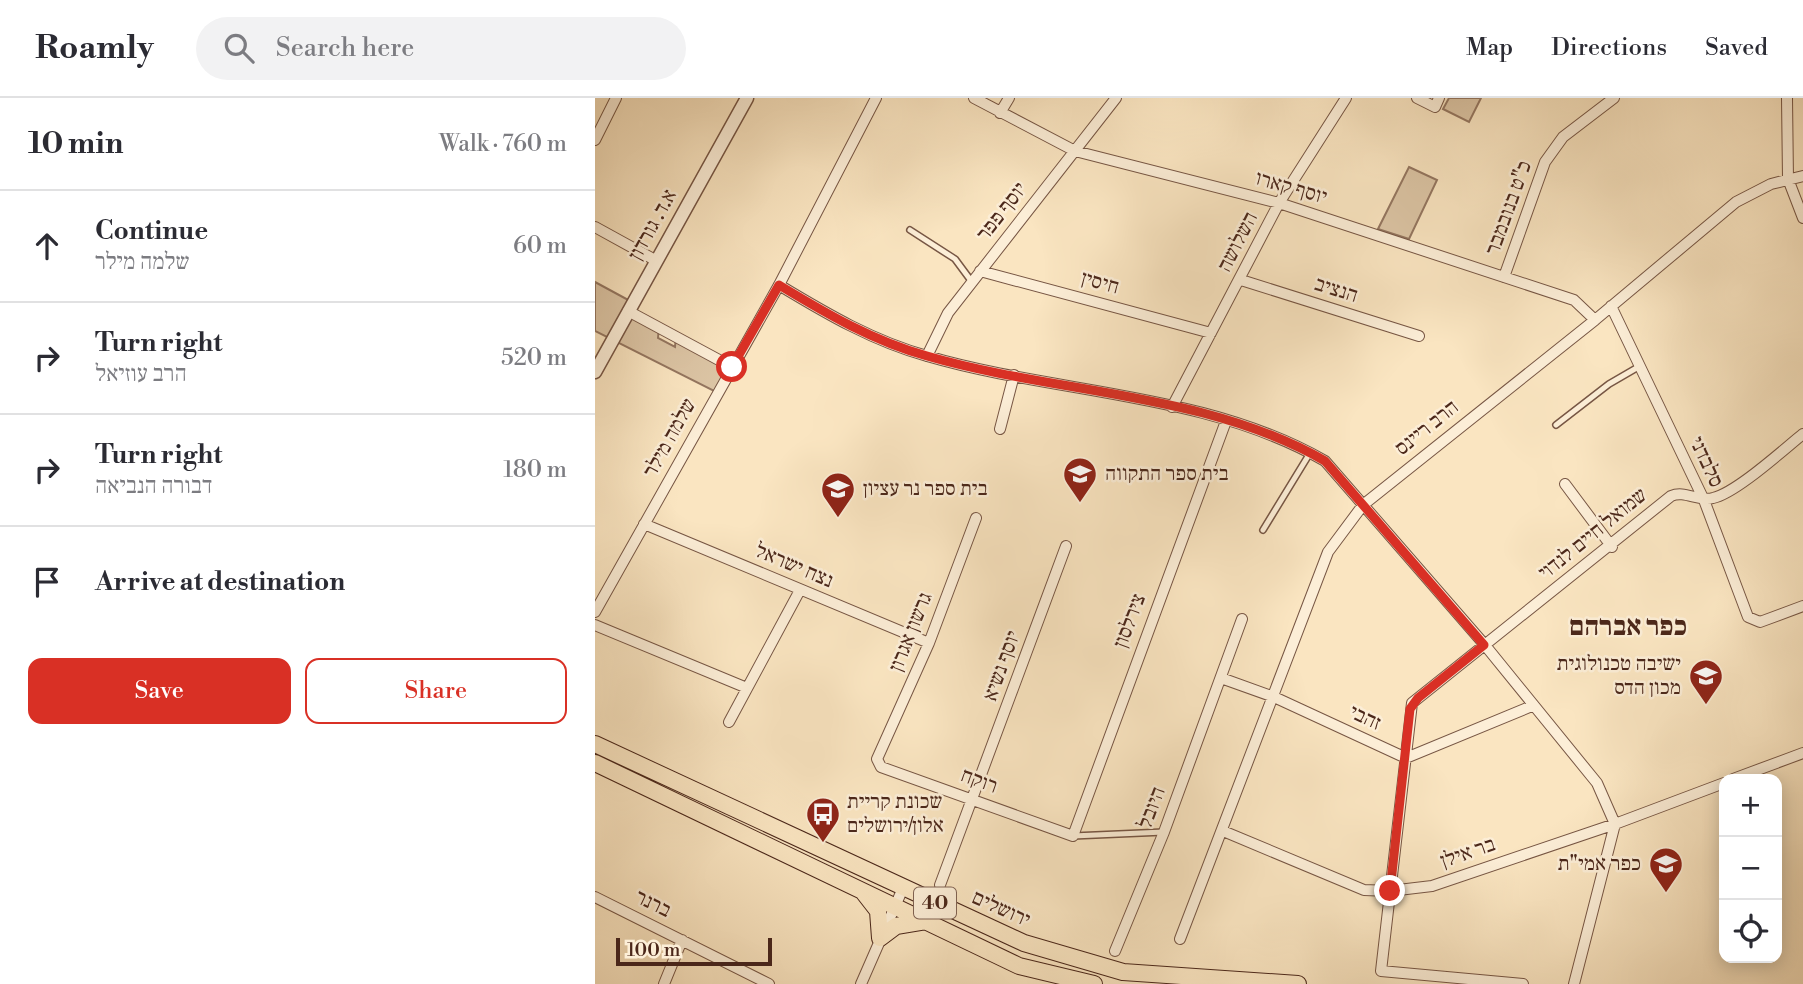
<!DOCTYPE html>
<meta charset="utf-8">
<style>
body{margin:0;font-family:"Libre Bodoni","Frank Ruhl Libre",serif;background:#f2f2f3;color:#2b2b33}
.controls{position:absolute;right:21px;bottom:21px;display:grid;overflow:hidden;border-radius:14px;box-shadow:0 4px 18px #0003}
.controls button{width:63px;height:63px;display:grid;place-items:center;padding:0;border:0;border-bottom:2px solid #e1e1e2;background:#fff;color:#2b2b33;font:35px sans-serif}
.scale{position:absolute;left:21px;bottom:18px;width:156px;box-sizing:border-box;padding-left:7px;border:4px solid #4b271a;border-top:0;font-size:19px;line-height:24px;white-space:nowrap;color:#4b271a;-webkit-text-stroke:5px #fceed7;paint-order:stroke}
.stop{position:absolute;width:21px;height:21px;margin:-16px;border:5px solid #d93025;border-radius:50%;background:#fff}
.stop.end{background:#d93025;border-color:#fff;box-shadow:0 2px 7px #0008}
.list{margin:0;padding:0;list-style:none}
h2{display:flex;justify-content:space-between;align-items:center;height:91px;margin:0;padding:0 28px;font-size:30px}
h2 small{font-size:23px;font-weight:400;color:#7c7c81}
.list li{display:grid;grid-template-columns:46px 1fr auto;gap:21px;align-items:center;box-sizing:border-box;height:112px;padding:0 28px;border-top:2px solid #e1e1e2}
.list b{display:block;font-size:26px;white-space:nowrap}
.list p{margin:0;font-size:23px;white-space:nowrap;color:#7c7c81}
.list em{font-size:23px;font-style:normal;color:#7c7c81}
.actions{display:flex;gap:14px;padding:21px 28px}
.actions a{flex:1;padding:16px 0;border:2px solid #d93025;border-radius:14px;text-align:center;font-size:24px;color:#d93025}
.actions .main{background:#d93025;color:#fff}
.icon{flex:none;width:38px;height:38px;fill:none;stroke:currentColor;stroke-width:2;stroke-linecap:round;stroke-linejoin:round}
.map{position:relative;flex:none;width:1208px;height:886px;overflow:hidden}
header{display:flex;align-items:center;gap:42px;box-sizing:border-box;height:98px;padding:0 35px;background:#fff;border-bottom:2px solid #e1e1e2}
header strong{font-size:33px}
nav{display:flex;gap:38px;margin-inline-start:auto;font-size:24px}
.search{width:490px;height:63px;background:#f2f2f3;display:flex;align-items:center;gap:18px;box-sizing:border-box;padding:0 24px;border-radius:38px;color:#7c7c81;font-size:26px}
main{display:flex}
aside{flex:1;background:#fff}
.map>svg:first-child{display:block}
</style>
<header>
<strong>Roamly</strong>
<div class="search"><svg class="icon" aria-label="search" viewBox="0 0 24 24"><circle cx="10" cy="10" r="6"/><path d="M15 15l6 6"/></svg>Search here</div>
<nav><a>Map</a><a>Directions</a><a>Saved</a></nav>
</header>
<main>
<aside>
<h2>10 min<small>Walk · 760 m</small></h2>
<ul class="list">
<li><svg class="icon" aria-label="ahead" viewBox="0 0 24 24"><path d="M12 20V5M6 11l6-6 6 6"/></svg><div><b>Continue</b><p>שלמה מילר</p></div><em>60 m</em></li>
<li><svg class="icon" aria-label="right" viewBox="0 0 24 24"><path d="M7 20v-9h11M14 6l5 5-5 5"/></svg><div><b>Turn right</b><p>הרב עוזיאל</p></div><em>520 m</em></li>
<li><svg class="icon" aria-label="right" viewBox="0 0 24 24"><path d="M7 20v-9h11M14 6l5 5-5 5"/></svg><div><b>Turn right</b><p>דבורה הנביאה</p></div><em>180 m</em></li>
<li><svg class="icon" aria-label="arrive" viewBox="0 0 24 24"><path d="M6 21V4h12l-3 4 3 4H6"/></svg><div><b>Arrive at destination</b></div></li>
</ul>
<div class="actions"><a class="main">Save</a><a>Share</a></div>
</aside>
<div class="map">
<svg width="1208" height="886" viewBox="0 0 1208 886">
<rect width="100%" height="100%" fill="#fae5c1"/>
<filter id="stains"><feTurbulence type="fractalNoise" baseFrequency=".00286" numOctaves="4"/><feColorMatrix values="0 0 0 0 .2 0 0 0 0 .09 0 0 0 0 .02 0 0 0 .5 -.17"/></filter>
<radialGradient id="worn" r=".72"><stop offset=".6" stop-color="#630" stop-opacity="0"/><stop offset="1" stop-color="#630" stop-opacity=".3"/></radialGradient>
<path fill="#dcc5a5" stroke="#947660" stroke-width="2" d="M854 0H886L874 24 848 11Z
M814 69 842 82 814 141 783 131Z
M0 184 37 204 33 213 64 229 63 240 80 249 81 238 137 269 123 295 0 233Z"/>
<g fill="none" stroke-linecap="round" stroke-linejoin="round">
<g stroke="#775644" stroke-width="8">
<path id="service" d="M315 132 360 161 377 184
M961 327 1014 286 1045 268
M668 432 715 355
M478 738 569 734"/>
</g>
<g stroke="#775644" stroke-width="12">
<path id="minor" d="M379 0 480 53 684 105 979 202 1000 222
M822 0 840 9 844 0
M1192 0 1193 81 1208 120
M405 15 414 0
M0 42 21 0
M0 129 60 162
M385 173 616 235
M909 179 950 64 968 39 1019 0
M646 182 824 238
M184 187C232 216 278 243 332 258 462 296 610 294 730 363L889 546 1002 685 1020 726 979 886
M1016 208 1109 402 1153 519 1165 524 1208 508
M33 213 137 269
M332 258 353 215 521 0
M577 309 684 105 751 0
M405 331 419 277
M970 386 1017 449
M381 420 334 545 282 661 286 669 478 738 631 323
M49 426 334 545
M0 514 184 187 281 0
M0 527 152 590
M626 580 679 599 811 660 937 608
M134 624 205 492
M1138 681 1208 655
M628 733 769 792 795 793 837 788 1020 726 1129 685
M345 787 471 448
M0 799 174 886
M585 841 733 454 768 407 1000 222 1141 104 1176 86 1208 78
M520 853 569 734 647 521
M69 886 87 842
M266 886 308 790
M928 886 786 873 817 605 1076 398C1090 392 1103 404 1118 400 1141 395 1188 352 1208 336"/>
</g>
<g stroke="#775644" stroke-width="15">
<path id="tertiary" d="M0 274 152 0"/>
</g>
<g stroke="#4b271a" stroke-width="18">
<path id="trunk" d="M0 646 429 845 528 874 703 886
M0 665 424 868 499 886
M269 795 283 813 285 840
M285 840 301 828 331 823"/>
</g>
<use href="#service" stroke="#fceed7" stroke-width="5"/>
<use href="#minor" stroke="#fceed7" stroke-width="10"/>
<use href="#tertiary" stroke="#fceed7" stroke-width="12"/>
<use href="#trunk" stroke="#fae5c1" stroke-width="16"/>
</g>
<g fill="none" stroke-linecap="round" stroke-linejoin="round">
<path stroke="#d93025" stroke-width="9" d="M137 269 184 187C232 216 278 243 332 258 463 296 610 294 730 363L889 547 823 600 815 611 795 793"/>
</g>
<defs>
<g id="school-pin" transform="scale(1.75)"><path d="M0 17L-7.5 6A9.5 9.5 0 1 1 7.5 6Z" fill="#8f2418" stroke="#fceed7"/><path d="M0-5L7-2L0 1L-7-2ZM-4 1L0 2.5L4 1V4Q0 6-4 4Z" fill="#fff"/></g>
<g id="bus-pin" transform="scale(1.75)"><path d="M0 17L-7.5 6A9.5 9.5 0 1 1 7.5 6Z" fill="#8f2418" stroke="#fceed7"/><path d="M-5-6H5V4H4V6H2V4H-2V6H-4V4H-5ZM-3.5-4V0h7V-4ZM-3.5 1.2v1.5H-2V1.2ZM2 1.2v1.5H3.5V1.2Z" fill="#fff"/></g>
</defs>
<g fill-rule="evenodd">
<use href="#school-pin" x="485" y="376"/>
<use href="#school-pin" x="243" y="391"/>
<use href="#school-pin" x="1111" y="578"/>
<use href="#bus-pin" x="228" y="716"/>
<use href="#school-pin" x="1071" y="766"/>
</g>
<g text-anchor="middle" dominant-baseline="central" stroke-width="5" stroke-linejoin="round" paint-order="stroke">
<rect fill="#fceed7" stroke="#806353" stroke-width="2" x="319" y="789.5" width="42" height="31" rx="5"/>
<g font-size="19" font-weight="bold" fill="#4b271a">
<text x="340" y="805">40</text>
</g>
<g font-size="21" fill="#4b271a" stroke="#fceed7">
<text transform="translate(696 90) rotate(16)">יוסף קארו</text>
<text transform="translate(914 110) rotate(-70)">כ"ט בנובמבר</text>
<text transform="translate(407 114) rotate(-52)">יוסף פפר</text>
<text transform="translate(58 127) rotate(-61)">א.ד. גורדון</text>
<text transform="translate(643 144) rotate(-63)">השלושה</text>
<text transform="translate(505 185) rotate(15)">חיסין</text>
<text transform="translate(741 192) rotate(17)">הנציב</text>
<text transform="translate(832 330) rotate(-39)">הרב ריינס</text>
<text transform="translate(75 340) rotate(-61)">שלמה מילר</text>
<text transform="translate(1111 364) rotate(65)">סלבדני</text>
<text transform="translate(998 436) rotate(-39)">שמואל חיים לנדוי</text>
<text transform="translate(199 468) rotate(23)">נצח ישראל</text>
<text transform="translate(535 523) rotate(-69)">צירלסון</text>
<text transform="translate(316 534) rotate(-68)">גרשון אגרון</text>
<text transform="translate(407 568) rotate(-70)">יוסף נשיא</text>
<text transform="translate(770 620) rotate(25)">זהבי</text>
<text transform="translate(384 683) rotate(20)">רוקח</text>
<text transform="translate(557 710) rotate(-69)">היובל</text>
<text transform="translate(873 755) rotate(-19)">בר אילן</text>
<text transform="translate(58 806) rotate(26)">ברנר</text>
<text transform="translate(406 811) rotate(24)">ירושלים</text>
</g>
<g font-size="21" fill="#4b271a" stroke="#fceed7" text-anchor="start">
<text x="510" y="376">בית ספר התקווה</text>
<text x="268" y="391">בית ספר נר עציון</text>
<text x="1086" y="566" text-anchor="end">ישיבה טכנולוגית<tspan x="1086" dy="24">מכון הדס</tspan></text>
<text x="252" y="704">שכונת קריית<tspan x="252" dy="24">אלון/ירושלים</tspan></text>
<text x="1046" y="766" text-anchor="end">כפר אמי"ת</text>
</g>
<g font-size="28" font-weight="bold" fill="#4b271a" stroke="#fceed7">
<text x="1033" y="528">כפר אברהם</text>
</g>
</g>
<rect width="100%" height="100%" filter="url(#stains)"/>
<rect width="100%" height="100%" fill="url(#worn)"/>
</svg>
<div class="controls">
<button>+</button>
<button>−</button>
<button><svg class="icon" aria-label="locate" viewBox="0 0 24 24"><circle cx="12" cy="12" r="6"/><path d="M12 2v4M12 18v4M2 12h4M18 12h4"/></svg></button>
</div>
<div class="scale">100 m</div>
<div class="stop" style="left:137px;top:269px"></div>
<div class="stop end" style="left:795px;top:793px"></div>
</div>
</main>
